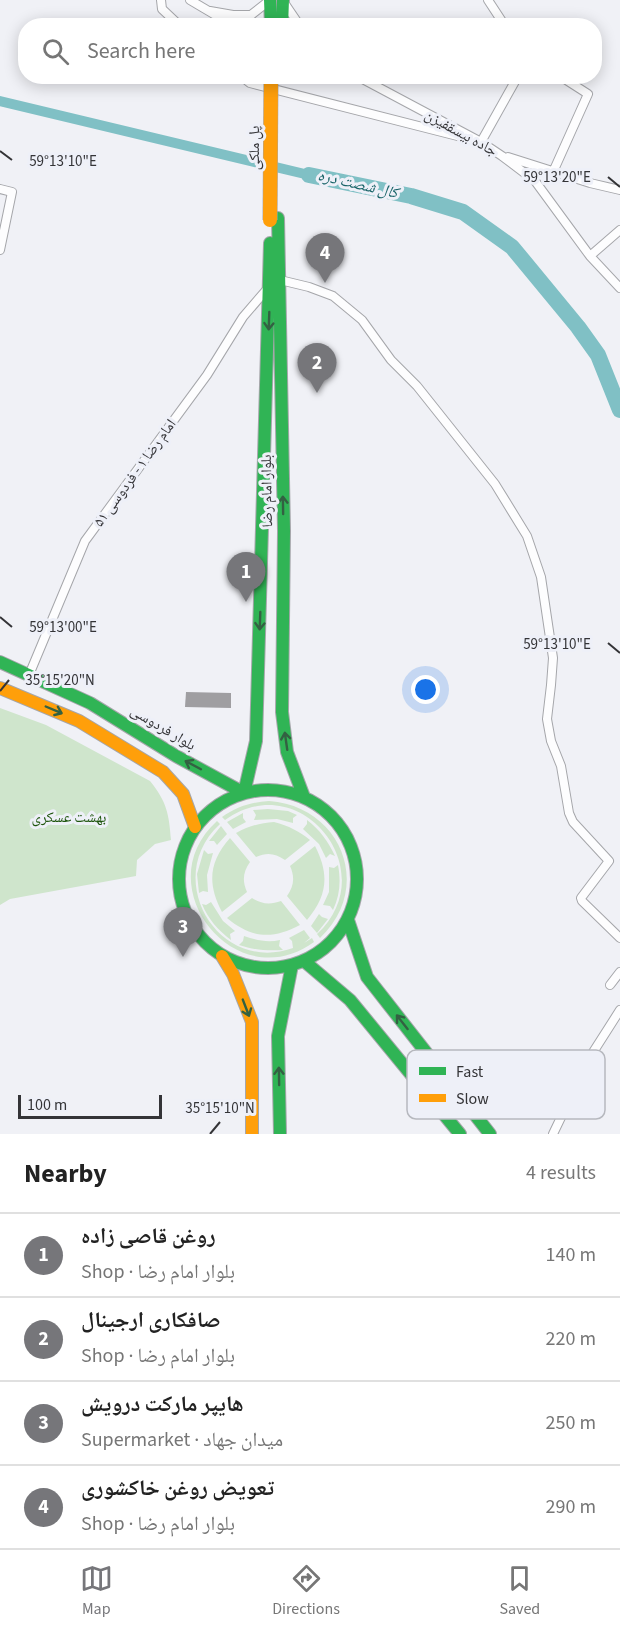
<!DOCTYPE html>
<meta charset="utf-8">
<style>
body{margin:0;font-family:"Source Sans 3","Noto Naskh Arabic",sans-serif;background:#f2f2f2;color:#222}
.scale{position:absolute;left:18px;bottom:15px;width:144px;box-sizing:border-box;padding-left:6px;border:3px solid #343437;border-top:0;font-size:16px;line-height:21px;white-space:nowrap;color:#343437;-webkit-text-stroke:4px #eef0f8;paint-order:stroke}
.you{position:absolute;left:426px;top:690px;width:21px;height:21px;margin:-15px;border:4px solid #fff;border-radius:50%;background:#1a73e8;box-shadow:0 0 0 9px #1a73e833}
.badge{display:grid;place-items:center;width:39px;height:39px;border-radius:50%;background:#76767a;color:#fff;font-size:20px;font-weight:700}
.pin{position:absolute;translate:-50% -50px;filter:drop-shadow(0 2px 3px #0008)}
.pin::after{content:'';position:absolute;top:32px;width:21px;height:18px;background:inherit;clip-path:polygon(0 0,100% 0,50% 100%)}
.list{margin:0;padding:0;list-style:none}
h2{display:flex;justify-content:space-between;align-items:center;height:78px;margin:0;padding:0 24px;font-size:26px}
h2 small{font-size:20px;font-weight:400;color:#767676}
.list li{display:grid;grid-template-columns:39px 1fr auto;gap:18px;align-items:center;box-sizing:border-box;height:84px;padding:0 24px;border-top:2px solid #e0e0e0}
.list b{display:block;font-size:22px;white-space:nowrap}
.list p{margin:0;font-size:20px;white-space:nowrap;color:#767676}
.list em{font-size:20px;font-style:normal;color:#767676}
.icon{flex:none;width:33px;height:33px;fill:none;stroke:currentColor;stroke-width:2;stroke-linecap:round;stroke-linejoin:round}
.map{position:relative;flex:none;width:620px;height:1134px;overflow:hidden}
.search{position:absolute;background:#fff;box-shadow:0 3px 15px #0003;left:18px;right:18px;top:18px;height:66px;display:flex;align-items:center;gap:15px;box-sizing:border-box;padding:0 21px;border-radius:24px;color:#767676;font-size:22px}
.sheet{height:414px;background:#fff}
nav{display:flex;justify-content:space-around;align-items:center;box-sizing:border-box;height:84px;border-top:2px solid #e0e0e0;background:#fff;font-size:16px;color:#767676}
nav a{display:grid;justify-items:center;gap:3px}
nav .on{color:#76767a}
.map>svg:first-child{display:block}
</style>
<div class="map">
<svg width="620" height="1134" viewBox="0 0 620 1134">
<rect width="100%" height="100%" fill="#f0f1f6"/>
<path fill="#cfe5cc" d="M0 708 46 725 150 781C167 802 169 814 171 840L155 844 137 860 136 876 10 899 0 905Z
M269 801C341 806 374 887 320 938L317 934C385 871 300 766 225 820L222 817C236 807 251 802 269 801Z
M268 809 288 811 297 815 293 818V823L277 819 254 820 256 815 253 810Z
M243 813V818L246 822 233 829 227 822Z
M307 820C320 830 328 841 335 856L330 854 326 858 319 844 303 829 307 824Z
M217 821 220 824C161 878 218 975 293 948L292 941 289 938 304 930 310 938 304 943 312 938 314 942C236 999 145 886 217 821Z
M274 822C289 826 299 831 310 840L285 860C275 853 267 852 256 857L236 833C249 826 260 823 274 822Z
M221 826 227 834 217 845 214 841H209Z
M230 838 250 862C243 872 242 881 247 892L222 912C207 883 209 862 230 838Z
M315 846C330 875 327 896 307 920L287 896C294 886 295 877 290 866Z
M204 850 208 854 213 853 207 875 208 892 203 891 199 893 197 874Z
M338 865C341 881 340 895 333 910L330 906 323 905 329 892V867L334 868Z
M252 898C261 904 270 905 281 901L300 925C272 940 251 938 227 918Z
M211 902 223 921 235 931 230 934 231 940C218 930 208 919 202 904L206 905Z
M319 914 322 917 328 919 317 933 311 926Z
M244 936C256 940 267 943 280 940L279 946 283 950C267 951 254 950 239 945L243 941Z"/>
<g fill="none" stroke-linecap="round" stroke-linejoin="round">
<path stroke="#80c0c5" stroke-width="10" d="M0 101 309 175"/>
<path stroke="#80c0c5" stroke-width="16" d="M309 175 411 196 463 212 512 247 578 327 598 355 620 410"/>
</g>
<path fill="#9f9ea1" d="M186 692 231 693V708L185 707Z"/>
<g fill="none" stroke-linecap="round" stroke-linejoin="round">
<g stroke="#a5a6aa" stroke-width="10">
<path id="street" d="M161 0 162 9 180 26
M190 0 234 26
M488 0 505 26
M283 1 300 26
M210 11 233 15H251L270 0
M241 76 250 83 481 142 518 76
M357 76 481 142 502 156 535 181 590 256 620 288
M508 157 590 183 620 190
M553 172 588 94 560 76
M0 189 12 192 0 250
M590 256 620 230
M280 280 309 287 333 296 362 320 391 360 417 386 495 484 527 536 541 577 553 658 551 685 547 719 551 741 561 766 569 813 573 822 609 861 581 898 582 901 620 938
M29 675 85 541 207 375 243 317 268 288
M610 985 620 972
M553 1134 590 1057 620 1010"/>
</g>
<g stroke="#a5a6aa" stroke-width="14">
<path id="fast" d="M270 0 271 26
M282 26 283 0
M278 218 284 531 282 712 287 752 304 797
M0 662 90 703 176 756 244 793
M179 879a89 89 0 1 1 178 0a89 89 0 1 1-178 0Z
M244 793 256 741 270 243
M348 920 367 977 490 1134
M304 961 350 1000 460 1134
M280 1134 278 1036 292 965"/>
</g>
<g stroke="#a5a6aa" stroke-width="14">
<path id="slow" d="M0 688 79 721 163 772 183 794 195 827
M222 956 233 974 252 1022V1134"/>
</g>
<use href="#street" stroke="#fdfdfe" stroke-width="8"/>
<use href="#fast" stroke="#30b455" stroke-width="12"/>
<use href="#slow" stroke="#ff9f0a" stroke-width="12"/>
<g stroke="#a5a6aa" stroke-width="15" stroke-linecap="butt">
<path id="slow-bridge" d="M270 220 271 76"/>
</g>
<use href="#slow-bridge" stroke="#ff9f0a" stroke-width="14"/>
</g>
<defs><path id="oneway-shaft" d="M-6 0H5M1.5-3L5.5 0L1.5 3" fill="none" stroke-width="1.6" stroke-linecap="round" stroke-linejoin="round" transform="scale(1.5)"/></defs>
<g stroke="#336142">
<use href="#oneway-shaft" transform="translate(269 321) rotate(92)"/>
<use href="#oneway-shaft" transform="translate(283 505) rotate(-91)"/>
<use href="#oneway-shaft" transform="translate(260 621) rotate(92)"/>
<use href="#oneway-shaft" transform="translate(54 710) rotate(23)"/>
<use href="#oneway-shaft" transform="translate(286 741) rotate(-98)"/>
<use href="#oneway-shaft" transform="translate(193 765) rotate(-152)"/>
<use href="#oneway-shaft" transform="translate(246 1008) rotate(69)"/>
<use href="#oneway-shaft" transform="translate(402 1022) rotate(-128)"/>
<use href="#oneway-shaft" transform="translate(279 1076) rotate(-91)"/>
</g>
<path fill="none" stroke="#343437" stroke-width="2" d="M0 151 12 160M608 177 620 187M0 617 12 627M608 643 620 653M0 691 9 680M210 1134 220 1122"/>
<g text-anchor="middle" dominant-baseline="central" stroke-width="6" stroke-linejoin="round" paint-order="stroke">
<g font-size="15" fill="#343437" stroke="#eef0f8">
<text transform="translate(461 133) rotate(29)">جاده بیسقفیزن</text>
<text transform="translate(254 148) rotate(-90)">پل ملکی</text>
<text transform="translate(135 473) rotate(-54)">امام رضا ۱ - فردوسی ۵۱</text>
<text transform="translate(267 491) rotate(-91)">بلوار امام رضا</text>
<text transform="translate(163 728) rotate(31)">بلوار فردوسی</text>
</g>
<g font-size="15" fill="#1f560e" stroke="#eef0f8">
<text x="69" y="817">بهشت عسکری</text>
</g>
<g font-size="16" font-style="italic" fill="#196468" stroke="#eef0f8">
<text transform="translate(358 184) rotate(13)">کال شصت دره</text>
</g>
</g>
<rect x="407" y="1050" width="198" height="69" rx="9" fill="#eef0f8" stroke="#b6b8be" stroke-width="1.5"/>
<rect x="419" y="1067" width="27" height="8" fill="#30b455"/>
<rect x="419" y="1094" width="27" height="8" fill="#ff9f0a"/>
<g font-size="16" fill="#343437">
<text x="456" y="1077">Fast</text>
<text x="456" y="1104">Slow</text>
</g>
<g font-size="15" text-anchor="middle" fill="#343437" stroke="#eef0f8" stroke-width="6" stroke-linejoin="round" paint-order="stroke">
<text x="63" y="166">59°13'10"E</text>
<text x="557" y="182">59°13'20"E</text>
<text x="63" y="632">59°13'00"E</text>
<text x="557" y="649">59°13'10"E</text>
<text x="60" y="685">35°15'20"N</text>
<text x="220" y="1113">35°15'10"N</text>
</g>
</svg>
<div class="scale">100 m</div>
<div class="you"></div>
<div class="pin badge" style="left:246px;top:602px">1</div>
<div class="pin badge" style="left:317px;top:393px">2</div>
<div class="pin badge" style="left:183px;top:957px">3</div>
<div class="pin badge" style="left:325px;top:283px">4</div>
<div class="search"><svg class="icon" aria-label="search" viewBox="0 0 24 24"><circle cx="10" cy="10" r="6"/><path d="M15 15l6 6"/></svg>Search here</div>
</div>
<section class="sheet">
<h2>Nearby<small>4 results</small></h2>
<ul class="list">
<li><span class="badge">1</span><div><b>روغن قاصی زاده</b><p>Shop · بلوار امام رضا</p></div><em>140 m</em></li>
<li><span class="badge">2</span><div><b>صافکاری ارجینال</b><p>Shop · بلوار امام رضا</p></div><em>220 m</em></li>
<li><span class="badge">3</span><div><b>هایپر مارکت درویش</b><p>Supermarket · میدان جهاد</p></div><em>250 m</em></li>
<li><span class="badge">4</span><div><b>تعویض روغن خاکشوری</b><p>Shop · بلوار امام رضا</p></div><em>290 m</em></li>
</ul>
</section>
<nav>
<a class="on"><svg class="icon" aria-label="map" viewBox="0 0 24 24"><path d="M3 6l6-2 6 2 6-2v14l-6 2-6-2-6 2zM9 4v14M15 6v14"/></svg>Map</a>
<a><svg class="icon" aria-label="directions" viewBox="0 0 24 24"><path d="M12 3l9 9-9 9-9-9zM9 14v-3h6M13 9l2 2-2 2"/></svg>Directions</a>
<a><svg class="icon" aria-label="saved" viewBox="0 0 24 24"><path d="M7 4h10v16l-5-4-5 4z"/></svg>Saved</a>
</nav>
